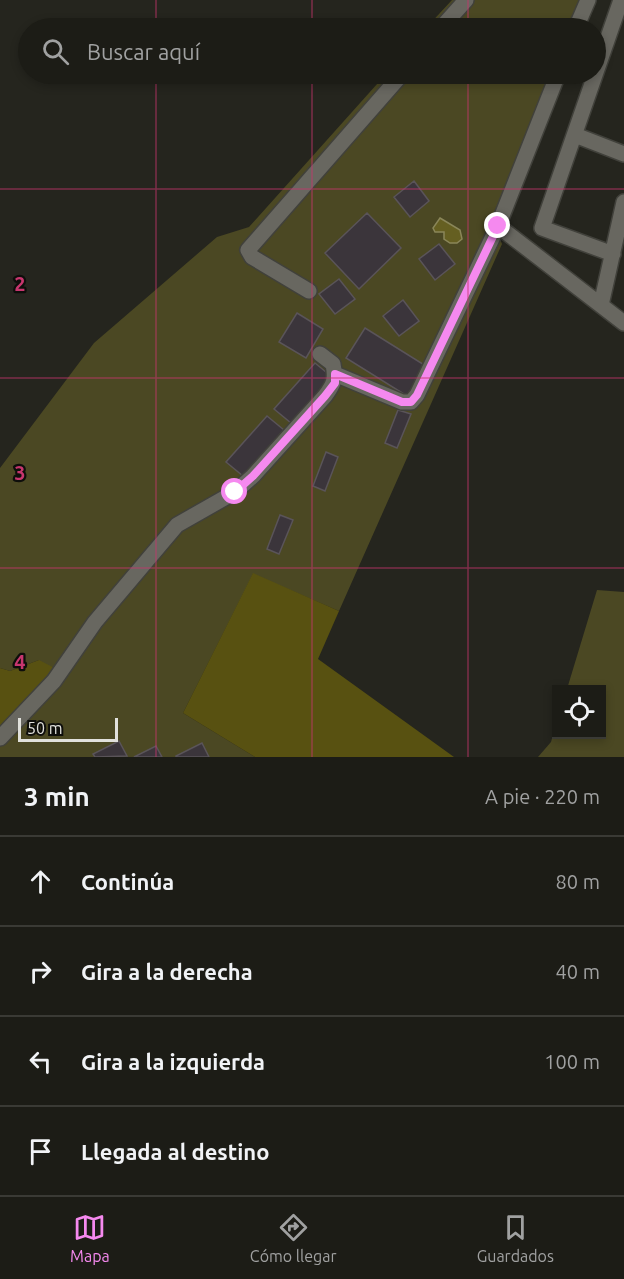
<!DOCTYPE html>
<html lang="es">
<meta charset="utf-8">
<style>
body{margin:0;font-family:Ubuntu,sans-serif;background:#292923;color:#f1f3f6}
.controls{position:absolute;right:18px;bottom:18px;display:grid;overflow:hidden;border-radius:0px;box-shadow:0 3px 9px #0003}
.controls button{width:54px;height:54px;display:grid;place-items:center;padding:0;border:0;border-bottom:2px solid #3a3a35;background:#1c1c16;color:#f1f3f6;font:30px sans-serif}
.scale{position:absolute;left:18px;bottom:15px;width:100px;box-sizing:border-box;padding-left:6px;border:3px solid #e1e1dc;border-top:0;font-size:16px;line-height:21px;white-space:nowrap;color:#e1e1dc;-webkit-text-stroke:4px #0e0e0b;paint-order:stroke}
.stop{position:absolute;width:18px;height:18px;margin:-14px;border:4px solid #f589ef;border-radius:50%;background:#fff}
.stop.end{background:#f589ef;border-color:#fff;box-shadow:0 2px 6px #0008}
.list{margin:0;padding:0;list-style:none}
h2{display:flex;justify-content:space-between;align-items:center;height:78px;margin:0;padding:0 24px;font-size:26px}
h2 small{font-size:20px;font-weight:400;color:#a0a1a1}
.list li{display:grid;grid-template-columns:39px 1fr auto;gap:18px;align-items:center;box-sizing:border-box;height:90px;padding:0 24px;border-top:2px solid #3a3a35}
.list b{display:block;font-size:22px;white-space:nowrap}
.list em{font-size:20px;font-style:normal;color:#a0a1a1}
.icon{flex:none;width:33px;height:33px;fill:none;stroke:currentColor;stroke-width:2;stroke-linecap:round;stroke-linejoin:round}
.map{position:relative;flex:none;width:624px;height:757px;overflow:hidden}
.search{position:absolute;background:#1c1c16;box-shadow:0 3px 9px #0003;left:18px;right:18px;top:18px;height:66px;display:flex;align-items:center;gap:15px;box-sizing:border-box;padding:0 21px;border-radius:33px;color:#a0a1a1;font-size:22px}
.sheet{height:438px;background:#1c1c16}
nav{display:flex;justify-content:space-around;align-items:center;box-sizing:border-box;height:84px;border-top:2px solid #3a3a35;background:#1c1c16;font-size:16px;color:#a0a1a1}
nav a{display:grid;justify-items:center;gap:3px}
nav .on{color:#f589ef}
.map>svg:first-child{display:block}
</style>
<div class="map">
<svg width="624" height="757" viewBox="0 0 624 757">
<rect width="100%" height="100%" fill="#25251e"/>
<path fill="#4b4823" d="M452 0H582L571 28H426Z
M386 74H552L493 221 502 244 339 611 253 574 183 713 255 757H0V744L39 660 10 671 0 668V468L94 343 217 237 249 227Z
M597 590 624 592V757H538L551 742 556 724V734H602V690L567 689Z"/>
<path fill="#585111" d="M253 573 339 611 318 659 454 757H255L183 713Z
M39 660 66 674 0 736V668L10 671Z"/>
<path fill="#655f21" stroke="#8a8659" stroke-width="1.5" d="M440 218 460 230 462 239 457 243H450L444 239V232H435L433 228Z"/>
<path fill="#3b353b" stroke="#5a5459" stroke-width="1.5" d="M414 181 429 201 410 217 394 197Z
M367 213 401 248 359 289 325 253Z
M439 244 455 264 435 280 419 259Z
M339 279 355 299 335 314 319 294Z
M403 300 419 321 399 336 383 316Z
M297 313 323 329 306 358 279 342Z
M365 328 426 366 407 396 346 358Z
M315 363 332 377 291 423 274 409Z
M398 410 411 414 397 448 385 443Z
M267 416 284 430 243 476 226 462Z
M326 452 338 457 325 491 313 486Z
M280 515 293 520 279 554 267 549Z
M119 741 127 756 95 757 93 754Z
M202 743 209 757H176V756Z
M156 746 162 757H134Z"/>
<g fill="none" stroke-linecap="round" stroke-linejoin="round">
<g stroke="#41413b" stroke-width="18">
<path id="minor" d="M441 28 466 0
M576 28 588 0
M575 135 624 154
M498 226 624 323
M613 254 542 228 621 0
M309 291 252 257 248 250 402 74
M601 305 624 202
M335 374 402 402H411L417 395 498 226 558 74
M0 738 54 681 95 622 177 525 235 492 253 476 325 396C334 384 336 379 333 364L320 354"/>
</g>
<use href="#minor" stroke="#686760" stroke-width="15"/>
</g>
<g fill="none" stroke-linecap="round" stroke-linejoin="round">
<path stroke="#f589ef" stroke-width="8" d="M235 492 253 476 325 396 335 383V374L402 402H411L417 395 498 226"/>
</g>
<path fill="none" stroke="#c7366e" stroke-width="1.5" stroke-opacity="0.55" d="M156 0V28M312 0V28M468 0V28M156 74V757M312 74V757M468 74V757M0 189H624M0 378H624M0 568H624"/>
<g font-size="20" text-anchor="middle" font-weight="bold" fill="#c7366e" stroke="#0e0e0b" stroke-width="4.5" stroke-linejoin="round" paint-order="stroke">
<text x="20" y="291">2</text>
<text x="20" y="480">3</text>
<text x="20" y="669">4</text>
</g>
</svg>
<div class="controls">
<button><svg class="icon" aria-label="locate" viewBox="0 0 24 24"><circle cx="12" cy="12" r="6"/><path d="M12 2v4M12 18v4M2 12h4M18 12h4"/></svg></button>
</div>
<div class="scale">50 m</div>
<div class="stop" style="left:235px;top:492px"></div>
<div class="stop end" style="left:498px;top:226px"></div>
<div class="search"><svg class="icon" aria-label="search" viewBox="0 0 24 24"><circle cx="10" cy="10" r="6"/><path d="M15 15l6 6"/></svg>Buscar aquí</div>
</div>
<section class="sheet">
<h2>3 min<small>A pie · 220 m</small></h2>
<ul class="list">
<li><svg class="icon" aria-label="ahead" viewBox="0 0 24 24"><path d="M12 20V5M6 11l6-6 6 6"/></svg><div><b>Continúa</b></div><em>80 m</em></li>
<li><svg class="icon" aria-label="right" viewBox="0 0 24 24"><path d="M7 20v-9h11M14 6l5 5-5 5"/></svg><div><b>Gira a la derecha</b></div><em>40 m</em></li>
<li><svg class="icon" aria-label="left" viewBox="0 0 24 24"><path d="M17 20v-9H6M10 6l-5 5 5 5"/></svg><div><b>Gira a la izquierda</b></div><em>100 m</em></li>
<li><svg class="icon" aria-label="arrive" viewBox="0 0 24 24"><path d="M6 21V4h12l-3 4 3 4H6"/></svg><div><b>Llegada al destino</b></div></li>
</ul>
</section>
<nav>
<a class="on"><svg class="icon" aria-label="map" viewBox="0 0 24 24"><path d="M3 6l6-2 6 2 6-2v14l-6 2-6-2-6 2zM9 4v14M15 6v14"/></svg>Mapa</a>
<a><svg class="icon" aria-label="directions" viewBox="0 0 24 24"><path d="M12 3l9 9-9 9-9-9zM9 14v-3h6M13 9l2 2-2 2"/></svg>Cómo llegar</a>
<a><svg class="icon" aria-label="saved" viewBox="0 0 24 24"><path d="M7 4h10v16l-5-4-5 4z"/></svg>Guardados</a>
</nav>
